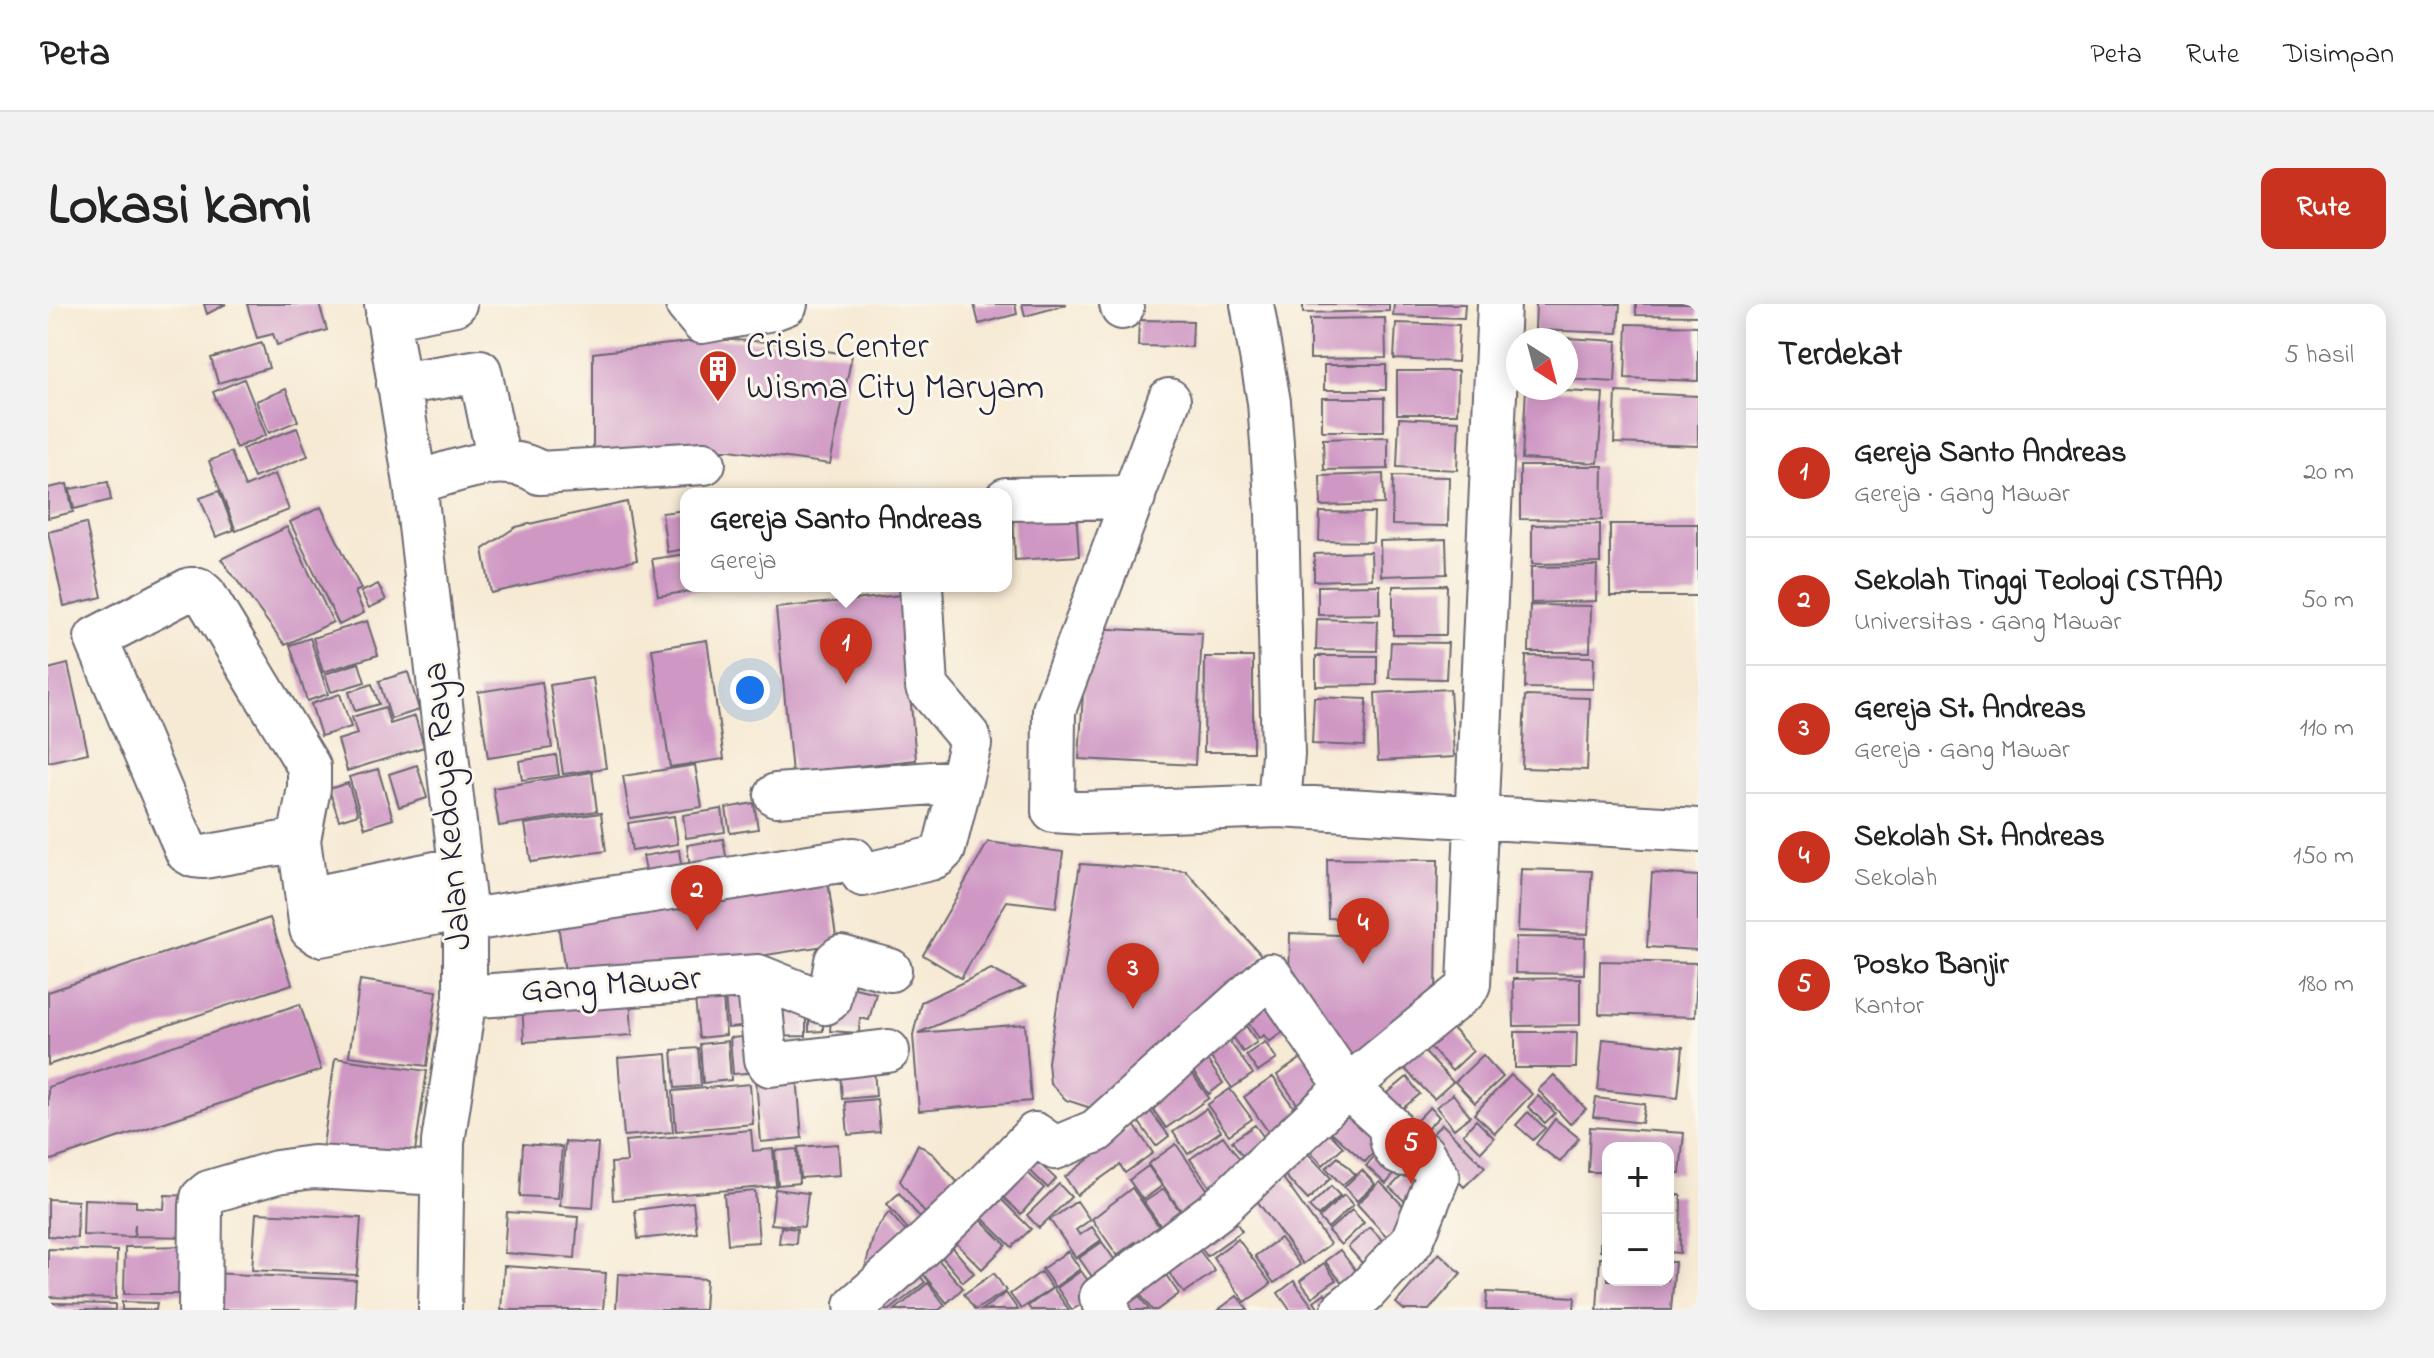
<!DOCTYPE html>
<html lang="id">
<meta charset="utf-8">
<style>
body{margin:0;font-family:"Indie Flower",sans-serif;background:#f2f2f2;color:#222}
.controls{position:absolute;right:24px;bottom:24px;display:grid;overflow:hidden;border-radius:16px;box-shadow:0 4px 20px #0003}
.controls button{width:72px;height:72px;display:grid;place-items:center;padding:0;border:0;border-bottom:2px solid #e0e0e0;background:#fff;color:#222;font:40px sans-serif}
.compass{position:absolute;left:1458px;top:24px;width:72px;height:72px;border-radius:50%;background:#fff;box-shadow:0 4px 20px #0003;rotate:144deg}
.you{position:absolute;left:702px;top:386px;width:28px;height:28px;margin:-20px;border:6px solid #fff;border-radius:50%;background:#1a73e8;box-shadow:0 0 0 12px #1a73e833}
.badge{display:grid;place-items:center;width:52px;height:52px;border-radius:50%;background:#c8321e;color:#fff;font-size:26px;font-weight:700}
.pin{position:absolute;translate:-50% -66px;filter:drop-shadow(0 2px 4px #0008)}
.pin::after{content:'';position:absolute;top:42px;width:28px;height:24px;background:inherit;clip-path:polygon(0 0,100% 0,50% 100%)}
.popup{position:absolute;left:632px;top:184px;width:332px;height:104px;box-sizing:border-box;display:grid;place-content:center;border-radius:16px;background:#fff;filter:drop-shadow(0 2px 6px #0005);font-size:26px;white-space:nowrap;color:#767676}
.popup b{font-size:30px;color:#222}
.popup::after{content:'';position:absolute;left:50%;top:100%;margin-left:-16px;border:16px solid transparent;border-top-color:#fff}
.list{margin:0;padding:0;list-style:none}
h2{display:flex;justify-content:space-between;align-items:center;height:104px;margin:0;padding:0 32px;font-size:34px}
h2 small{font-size:26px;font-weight:400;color:#767676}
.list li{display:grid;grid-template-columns:52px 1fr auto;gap:24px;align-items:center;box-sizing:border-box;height:128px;padding:0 32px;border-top:2px solid #e0e0e0}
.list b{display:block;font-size:30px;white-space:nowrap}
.list p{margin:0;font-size:26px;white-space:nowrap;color:#767676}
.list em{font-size:26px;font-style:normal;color:#767676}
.map{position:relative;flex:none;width:1650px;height:1006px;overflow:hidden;border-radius:16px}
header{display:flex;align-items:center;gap:48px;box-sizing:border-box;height:112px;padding:0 40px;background:#fff;border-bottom:2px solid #e0e0e0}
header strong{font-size:38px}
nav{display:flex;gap:44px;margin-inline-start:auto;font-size:28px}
.intro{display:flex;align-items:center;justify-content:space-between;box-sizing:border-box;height:192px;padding:0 48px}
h1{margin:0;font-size:56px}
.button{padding:20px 36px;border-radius:16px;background:#c8321e;color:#fff;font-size:28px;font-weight:700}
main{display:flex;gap:48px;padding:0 48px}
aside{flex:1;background:#fff;border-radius:16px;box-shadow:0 4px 20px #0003}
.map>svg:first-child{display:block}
</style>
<header>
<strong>Peta</strong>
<nav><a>Peta</a><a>Rute</a><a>Disimpan</a></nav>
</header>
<div class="intro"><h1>Lokasi kami</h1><a class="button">Rute</a></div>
<main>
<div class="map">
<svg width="1650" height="1006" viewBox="0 0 1650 1006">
<rect width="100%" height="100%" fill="#fbf7ec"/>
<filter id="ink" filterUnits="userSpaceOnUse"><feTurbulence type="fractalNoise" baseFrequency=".0125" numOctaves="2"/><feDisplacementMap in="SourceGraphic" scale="16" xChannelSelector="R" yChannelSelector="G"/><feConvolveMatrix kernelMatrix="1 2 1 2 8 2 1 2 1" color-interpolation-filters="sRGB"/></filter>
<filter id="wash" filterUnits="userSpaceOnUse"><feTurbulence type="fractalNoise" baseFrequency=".006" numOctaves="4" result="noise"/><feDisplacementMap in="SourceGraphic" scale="32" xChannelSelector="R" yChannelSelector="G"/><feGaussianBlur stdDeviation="1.8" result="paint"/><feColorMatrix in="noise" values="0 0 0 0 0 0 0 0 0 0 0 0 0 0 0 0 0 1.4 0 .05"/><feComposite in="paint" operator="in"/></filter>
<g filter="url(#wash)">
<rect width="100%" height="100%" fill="#f6ead4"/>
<g id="blocks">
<path fill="#cf97c4" d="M156 0H178L159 10Z
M199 0H271L279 26 229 41 225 30 209 34Z
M926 0H967L969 10 931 20Z
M974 0H1018V1L977 12Z
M1255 0H1341V7L1255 9Z
M1346 0H1417L1416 14 1345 12Z
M1488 0H1572L1570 29 1487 26Z
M1588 0H1650V12L1588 11Z
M1337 14 1338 54 1262 55V15Z
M1091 16 1145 17 1144 43 1090 42Z
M1348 19 1411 21 1409 58 1346 55Z
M1579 20 1650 22V77L1577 74Z
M1518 34 1569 37 1567 78 1518 75Z
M665 35 722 38 804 51 782 160 682 146H629L545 155V49Z
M214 39 221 64 170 79 163 54Z
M1276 61H1338V86H1276Z
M1349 67H1410L1409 110H1349Z
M196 75 218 131 188 144 165 88Z
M238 85 250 117 221 129 208 97Z
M1478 85 1555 89 1550 159 1474 155Z
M1568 88 1650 92V142L1566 139Z
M1274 94H1336V127H1274Z
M1351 114 1411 117 1409 166 1349 163Z
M249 124 260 152 206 174 194 145Z
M1340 133V165L1276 166 1275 135Z
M183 148 197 183 227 170 241 206 188 227 161 157Z
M1472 162H1555L1554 216 1472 215Z
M1335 170 1336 200 1273 202 1272 172Z
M1345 172 1401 173 1400 222 1344 221Z
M60 178 63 196 26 205 22 185Z
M19 180 25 208 0 214V184Z
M171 187 186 226 168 233 152 194Z
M579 198 589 256 443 289 435 245 468 223Z
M273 203 313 285 307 288 316 309 291 321 242 218Z
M1028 205 1031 252 967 256 965 209Z
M638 206V245L619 248 614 209Z
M1272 208 1326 209 1325 238 1271 237Z
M38 219 54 293 16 302 0 228Z
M1552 220V259L1484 260V221Z
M1562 220H1650V292H1562Z
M239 223 285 318 237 341 173 255Z
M1398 235 1399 270 1333 272 1332 237Z
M1323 248 1324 275 1266 277V250Z
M638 250V282L664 284 610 292 604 255Z
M1549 262 1548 297 1483 299V263Z
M330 280 338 296 321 304 313 288Z
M1332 281V310L1270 311V282Z
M1399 281 1398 331H1345V282Z
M853 291 868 456 744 469 728 304Z
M1482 301 1543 302 1542 348H1481Z
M1269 315 1330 317 1329 347 1268 346Z
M319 317 330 351 275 368 265 334Z
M1039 324 1154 329 1147 461 1031 455Z
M262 334 280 390 259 397 242 341Z
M659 336 676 455 622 463 604 345Z
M1343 338 1400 339 1398 375 1341 374Z
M1268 352H1329V381L1268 382Z
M1478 352 1546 353 1545 385 1477 384Z
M1157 353H1205V448H1156Z
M311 359 317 378 283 388 277 370Z
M20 360 40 449 0 458V365Z
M360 368 371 406 343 415 331 377Z
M545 374 558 464 515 470 502 381Z
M494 378 504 444 440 454 430 388Z
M324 380 331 400 307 407 301 388Z
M1402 385 1406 453 1330 457 1327 389Z
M292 390 303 423 273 432 263 400Z
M1477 392 1542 394 1539 466 1474 464Z
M1266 393 1319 395 1316 442 1264 440Z
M337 403 342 420 367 412 376 443 299 467 290 436 309 430 304 413Z
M508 451 511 471 474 476 471 457Z
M369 461 379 494 351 503 341 470Z
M647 461 654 503 582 514 575 472Z
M330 465 345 515 317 524 301 473Z
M544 468 549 507 451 522 445 484Z
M300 479 310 510 291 516 281 485Z
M706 499 710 525 682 529 678 504Z
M674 505 677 528 638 534 635 511Z
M553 509 558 547 483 558 477 520Z
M626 512 630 540 584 547 580 519Z
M675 535 679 558 642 563 639 541Z
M940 538 1015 548 1008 603 959 597 913 674 875 651Z
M631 546 634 567 599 572 595 552Z
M1279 555 1390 556 1388 690 1298 759 1241 687 1242 629 1314 632V615L1280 614Z
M1032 560 1138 567 1215 653 1046 805 1018 796 1002 779 1000 758Z
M1473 565 1544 567 1540 630 1470 627Z
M1604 569 1650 572V646L1599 643Z
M779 571 789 640 519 682 509 613Z
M222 614 244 680 0 761V688Z
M1468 633 1537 634 1536 670 1467 669Z
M1552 657 1649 659 1647 713 1551 710Z
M943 665 977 683 870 729 977 720 983 797 871 807 865 731 873 698Z
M1532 674V721L1466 722 1465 675Z
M312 676 389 687 379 762 301 752Z
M786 679 828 689 821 716 812 714 811 729 782 727Z
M704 680 707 722 680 724 676 682Z
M674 682 678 731 651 734 646 685Z
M1226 682 1250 717 1221 738 1216 731 1211 734 1191 706Z
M582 688 584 731 476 738 474 695Z
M252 700 273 766 0 857V783Z
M758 700V732L721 733V701Z
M761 704H775V727L761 728Z
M1390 709 1425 747 1404 767 1369 729Z
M1192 713 1209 738 1195 748 1177 723Z
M1174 727 1205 770 1184 784 1154 741Z
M1467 728H1529L1528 764H1467Z
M710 732 713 768 685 770 682 734Z
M1555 735 1635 743 1630 794 1550 786Z
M680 737 683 776 655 779 652 740Z
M1366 737 1405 778 1386 795 1347 755Z
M1217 738 1229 755 1210 768 1198 751Z
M650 744 653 782 627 784 624 746Z
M1264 747 1292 787 1257 811 1229 771Z
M619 750 625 828 576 832 570 754Z
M825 750 828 792 794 795 791 753Z
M1435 751 1455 773 1427 799 1407 778Z
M1157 753 1175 779 1161 790 1142 763Z
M287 754 379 767 365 861 274 849Z
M1142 767 1161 794 1118 824 1099 797Z
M1463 771 1484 790 1447 829 1426 810Z
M1506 771 1538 805 1522 820 1490 786Z
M749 772 754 834 713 838 708 775Z
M1225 773 1252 813 1224 833 1196 793Z
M1359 773 1372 790 1342 815 1329 798Z
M702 780 705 820 628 827 625 787Z
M1182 785 1204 815 1181 831 1159 801Z
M1405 790 1422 812 1406 825 1388 803Z
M1490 792 1507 809 1497 819 1480 803Z
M1548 794 1597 800 1594 819 1545 813Z
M829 795 832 828 800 831 797 798Z
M1098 801 1121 832 1108 842 1085 810Z
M1304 801 1340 833 1317 858 1281 826Z
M1382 803 1391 813 1360 843 1351 834Z
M1158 805 1173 827 1140 850 1125 828Z
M1480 808 1497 824 1485 836 1468 821Z
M1507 815 1531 834 1512 858 1488 840Z
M1428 816 1446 834 1433 848 1415 830Z
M1394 820 1437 863 1416 883 1374 840Z
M1086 821 1105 849 1077 869 1072 861 1029 891 1017 873Z
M1207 821 1225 846 1202 863 1184 837Z
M1274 821 1295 843 1275 861 1255 840Z
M1542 823 1636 829 1632 869H1620V844H1560V868H1540Z
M703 826 705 847 725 845 728 882 565 896 563 859 579 858 577 837Z
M1175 832 1201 868 1168 891 1142 855Z
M517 838 550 840 545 904 512 902Z
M475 840 514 843 510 894 472 892Z
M790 840 792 871 752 874 750 843Z
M870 840 886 851 922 893 887 922 852 877Z
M1128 840 1170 901 1143 921 1100 860Z
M1251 840 1283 874 1260 896 1227 861Z
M1335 842 1355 859 1338 880 1318 862Z
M749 845 751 879 730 881 727 847Z
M976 845 1008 875 1000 884 969 854Z
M1290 853 1307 870 1294 881 1278 864Z
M966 856 996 884 973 910 942 881Z
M1366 859 1384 876 1361 901 1342 884Z
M1100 862 1114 882 1095 896 1081 876Z
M1314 866 1327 880 1309 897 1296 883Z
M1230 867 1282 940 1255 960 1202 887Z
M1332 878 1365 912 1341 935 1309 900Z
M1011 880 1023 893 991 924 979 911Z
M1283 882 1292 892 1270 912 1261 903Z
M942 884 983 925 964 943 923 903Z
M1084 884 1114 927 1090 943 1087 938 1069 951 1044 915Z
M727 885 760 889 756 923 723 920Z
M1116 885 1142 921 1122 935 1096 898Z
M707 887 711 938 680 940 676 890Z
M851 889 885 929 872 940 839 900Z
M1553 890H1560V947H1552Z
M117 891 146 892 144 933 87 932V920L86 933 35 931 36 895 88 897V903L116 905Z
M1296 891 1305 901 1280 924 1271 914Z
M1620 891H1633L1632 949 1620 948Z
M0 895 30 897 29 934 0 932Z
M1029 897 1042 916 1028 926 1032 931 1044 923 1053 936 1028 954 1002 916Z
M645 898 649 929 590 935 587 906Z
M1179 906 1194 927 1159 952 1144 932Z
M1304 906 1316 919 1293 941 1280 927Z
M924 907 958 941 934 965 900 931Z
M459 908 530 913 527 954 456 949Z
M841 908 870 942 809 993 827 927Z
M208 909 313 914 309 971 204 966Z
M733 923 749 925 748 940 731 939Z
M1322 923 1336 938 1314 959 1300 943Z
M895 932 926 969 915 978 884 941Z
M1232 934 1252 961 1226 979 1207 952Z
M1190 935 1223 980 1197 998 1165 953Z
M1054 938 1077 971 1054 987 1031 954Z
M1145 938 1167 967 1136 989 1115 960Z
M148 942V990H76L77 943Z
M880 944 915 984 899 999 864 957Z
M0 945 69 947 68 995 0 993Z
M1292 946 1318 980 1291 1000 1282 988 1294 979 1277 957Z
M1020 947 1032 965 1007 983 994 965Z
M1391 949 1413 969 1381 1006H1356L1348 999Z
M1552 954H1560V976H1620V958H1627L1623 1006H1549Z
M1276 959 1288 976 1264 993 1252 977Z
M863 961 877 978 842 1006H831Z
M1111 961 1131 990 1109 1006H1104L1085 980Z
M456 962 558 969 555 1006H453Z
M1033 967 1050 990 1024 1006 1009 984Z
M993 968 1004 984 973 1005 962 990Z
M162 969 308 976 306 1006H160Z
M946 969 958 987 927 1006 916 990Z
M570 970 658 975 656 1006H568Z
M1246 977 1267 1006H1242L1230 989Z
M880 979 897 1001 891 1006H847Z
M1084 982 1101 1006H1066Z
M1005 984 1021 1006H983L980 1002Z
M1439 988 1527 993 1526 1006H1438Z
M958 989 970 1006H933Z
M1277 989 1288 1004 1285 1006H1272L1266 997Z
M1189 992 1200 1006H1170Z
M74 998 109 999 108 1006H74Z
M0 999 67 1000V1006H0Z"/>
</g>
</g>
<g filter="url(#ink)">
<use href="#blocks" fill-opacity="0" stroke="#6c6871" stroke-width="2"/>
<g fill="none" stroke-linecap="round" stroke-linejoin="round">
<g stroke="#6c6871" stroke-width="46">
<path id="minor" d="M338 0 367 179 417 604V693L395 838 392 1006
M639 0 654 18 725 5 738 0
M1073 0 1074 4
M1204 0 1221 98 1229 208 1235 450 1231 502
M339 13 407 0
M350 80 432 67 451 158
M1121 96 1006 406 1005 507 1036 509 1231 502 1650 526
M367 179C405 168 456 145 492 169L656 159
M958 195 1086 193
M728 491 911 477
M251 536 156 553 146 552 139 548 48 334 142 285H150L157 291 261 463V484L251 536 263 625 272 631 417 604
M815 571 882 555 889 552 896 545 922 440 921 433 879 383 873 282
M259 595 412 564
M416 617 805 555
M417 693 710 672
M840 747 722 761 718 755 710 672 777 699 781 696 788 657 793 653 842 666
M152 1006 153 902 154 894 161 888 229 868 265 863 394 870
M811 1006 808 1001C871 947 930 890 987 830L1007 844 1048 827 1222 671 1299 783 1342 822C1343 840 1345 858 1369 848L1375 850 1390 873 1364 937 1317 988 1295 1006
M1061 1006 1053 993 1169 906 1299 783 1418 686 1421 680 1451 0"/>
</g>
<use href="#minor" stroke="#fff" stroke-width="42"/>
</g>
</g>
<defs>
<g id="building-pin" transform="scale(2)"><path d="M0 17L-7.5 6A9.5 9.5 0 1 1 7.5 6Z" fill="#c8321e" stroke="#fbf7ec"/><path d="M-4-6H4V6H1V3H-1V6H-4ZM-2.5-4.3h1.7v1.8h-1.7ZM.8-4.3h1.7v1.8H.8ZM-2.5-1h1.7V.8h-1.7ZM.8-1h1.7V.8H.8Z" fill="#fff"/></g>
</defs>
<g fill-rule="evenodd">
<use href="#building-pin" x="670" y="65"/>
</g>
<g text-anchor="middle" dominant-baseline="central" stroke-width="6" stroke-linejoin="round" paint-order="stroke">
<g font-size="36" fill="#22223b" stroke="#fbf7ec" text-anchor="start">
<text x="698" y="44">Crisis Center<tspan x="698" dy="41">Wisma City Maryam</tspan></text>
</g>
<g font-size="36" fill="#22223b" stroke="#fbf7ec">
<text transform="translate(401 502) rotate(-95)">Jalan Kedoya Raya</text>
<text transform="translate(563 682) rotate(-4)">Gang Mawar</text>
</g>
</g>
</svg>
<div class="controls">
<button>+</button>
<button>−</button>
</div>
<svg class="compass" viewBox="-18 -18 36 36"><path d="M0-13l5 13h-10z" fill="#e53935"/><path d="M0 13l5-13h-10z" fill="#767676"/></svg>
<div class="you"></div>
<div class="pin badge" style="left:798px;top:380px">1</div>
<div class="popup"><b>Gereja Santo Andreas</b>Gereja</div>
<div class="pin badge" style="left:649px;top:627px">2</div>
<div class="pin badge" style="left:1085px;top:705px">3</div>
<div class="pin badge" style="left:1315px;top:660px">4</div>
<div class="pin badge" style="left:1363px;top:880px">5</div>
</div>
<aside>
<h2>Terdekat<small>5 hasil</small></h2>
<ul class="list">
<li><span class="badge">1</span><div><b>Gereja Santo Andreas</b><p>Gereja · Gang Mawar</p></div><em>20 m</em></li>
<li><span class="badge">2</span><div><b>Sekolah Tinggi Teologi (STAA)</b><p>Universitas · Gang Mawar</p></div><em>50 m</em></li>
<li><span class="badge">3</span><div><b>Gereja St. Andreas</b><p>Gereja · Gang Mawar</p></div><em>110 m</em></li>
<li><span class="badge">4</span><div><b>Sekolah St. Andreas</b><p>Sekolah</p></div><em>150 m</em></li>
<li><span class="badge">5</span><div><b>Posko Banjir</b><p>Kantor</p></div><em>180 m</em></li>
</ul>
</aside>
</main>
